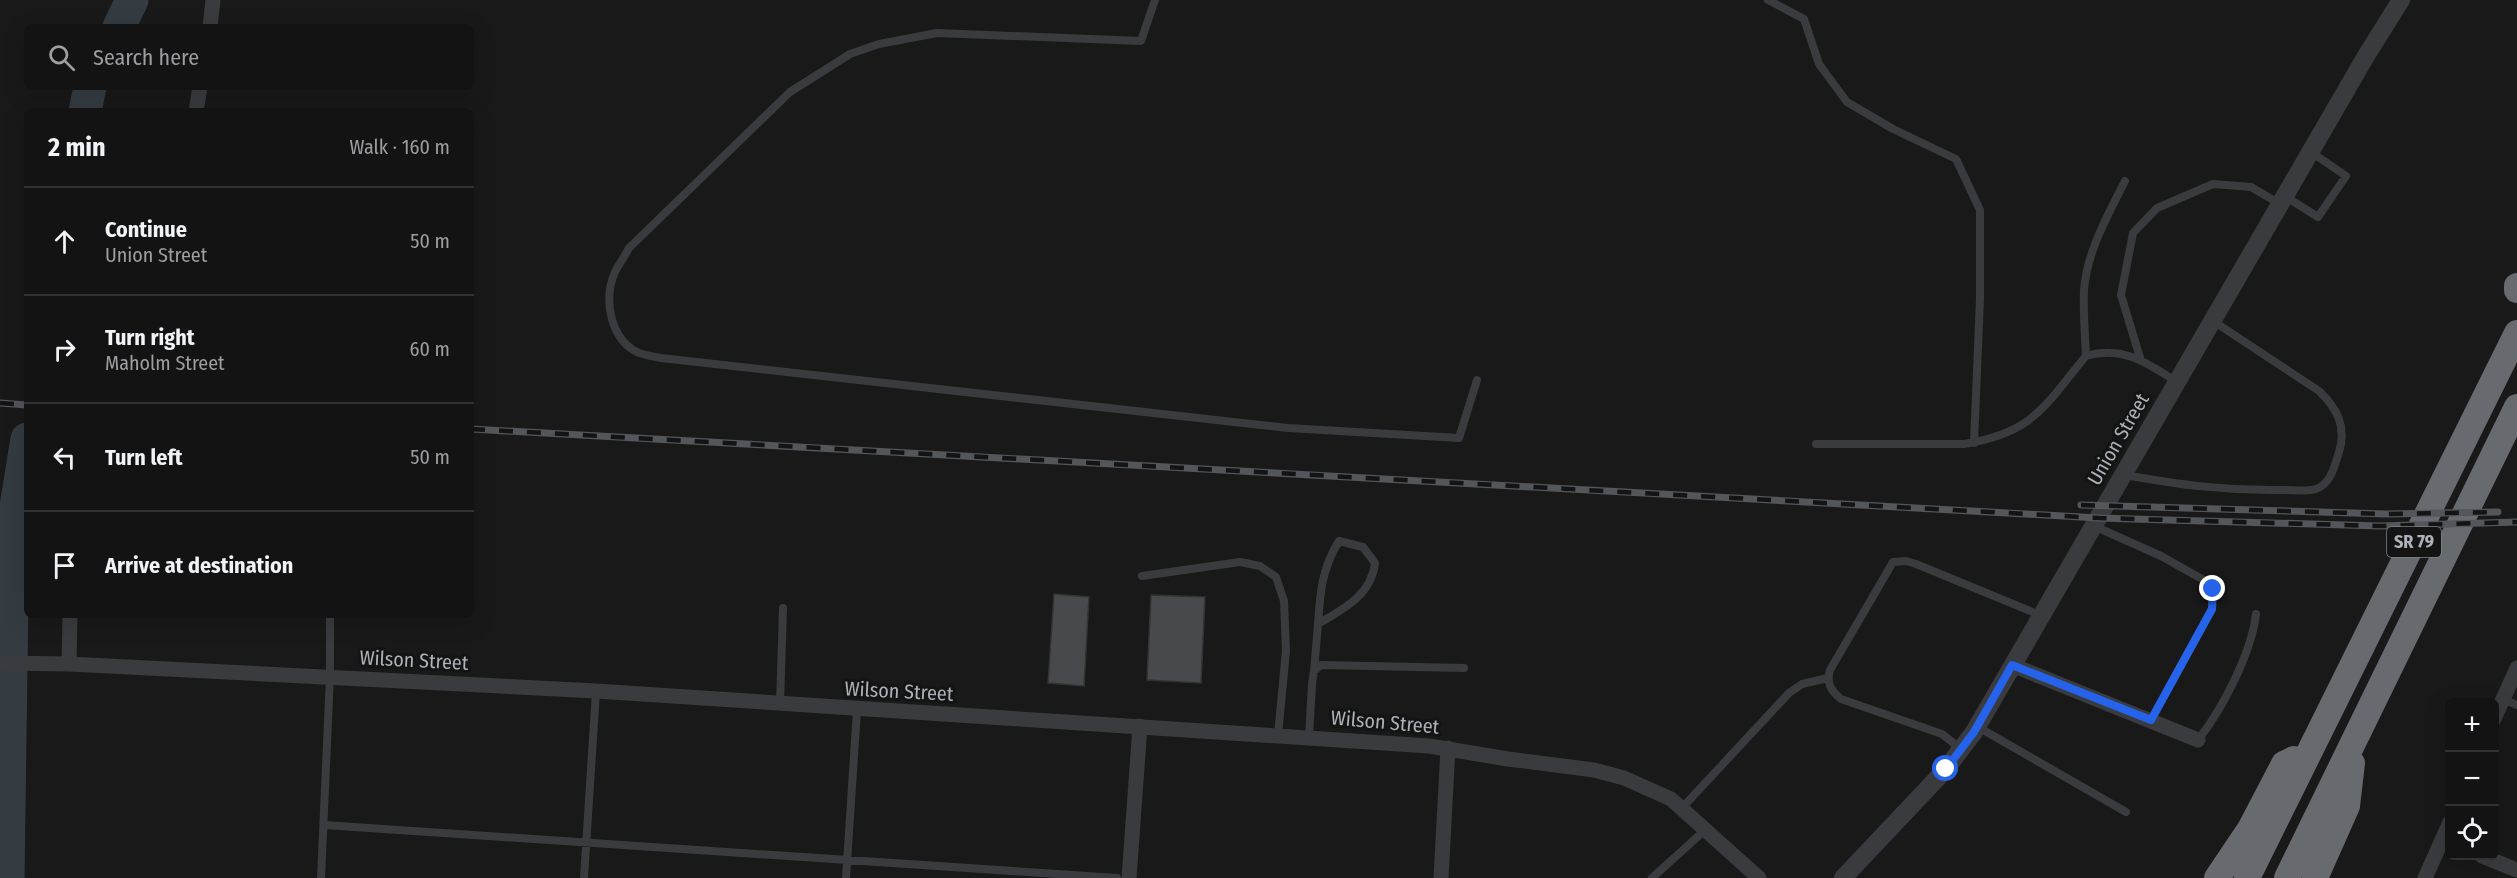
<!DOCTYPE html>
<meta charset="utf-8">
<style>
body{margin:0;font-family:"Fira Sans Condensed",sans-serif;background:#202022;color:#f1f3f6}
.controls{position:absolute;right:18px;bottom:18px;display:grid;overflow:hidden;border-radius:9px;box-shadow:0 6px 24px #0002}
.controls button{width:54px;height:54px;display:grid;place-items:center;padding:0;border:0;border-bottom:2px solid #323234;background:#131314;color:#f1f3f6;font:30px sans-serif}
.stop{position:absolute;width:18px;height:18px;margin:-14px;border:4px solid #2563eb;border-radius:50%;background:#fff}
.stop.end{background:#2563eb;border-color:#fff;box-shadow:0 2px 6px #0008}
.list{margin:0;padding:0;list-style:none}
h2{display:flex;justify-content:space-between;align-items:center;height:78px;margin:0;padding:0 24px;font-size:26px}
h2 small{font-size:20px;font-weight:400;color:#9d9ea0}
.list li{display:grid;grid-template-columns:39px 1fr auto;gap:18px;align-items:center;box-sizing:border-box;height:108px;padding:0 24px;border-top:2px solid #323234}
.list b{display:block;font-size:22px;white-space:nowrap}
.list p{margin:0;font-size:20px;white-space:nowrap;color:#9d9ea0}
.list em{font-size:20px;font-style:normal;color:#9d9ea0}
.icon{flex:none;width:33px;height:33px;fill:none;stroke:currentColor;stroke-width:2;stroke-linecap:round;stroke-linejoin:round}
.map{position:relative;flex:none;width:2517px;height:878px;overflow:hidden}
.search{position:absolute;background:#131314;box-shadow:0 6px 24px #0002;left:24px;top:24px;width:450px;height:66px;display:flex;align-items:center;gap:15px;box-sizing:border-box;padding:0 21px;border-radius:9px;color:#9d9ea0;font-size:22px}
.panel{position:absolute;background:#131314;box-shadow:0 6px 24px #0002;left:24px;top:108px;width:450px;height:510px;border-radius:9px}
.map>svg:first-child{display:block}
</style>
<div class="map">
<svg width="2517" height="878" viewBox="0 0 2517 878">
<rect width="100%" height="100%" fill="#19191a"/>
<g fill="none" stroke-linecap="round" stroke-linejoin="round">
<path stroke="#343c42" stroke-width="33" d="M119 27 132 0
M85 111 90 87
M8 878 13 525 27 439"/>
</g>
<path fill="#48494c" stroke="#333336" stroke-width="1.5" d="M1054 594 1089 597 1084 686 1048 683Z
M1151 595 1205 597 1201 683 1147 680Z"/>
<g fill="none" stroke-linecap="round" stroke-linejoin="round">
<path stroke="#3a3b3f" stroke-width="8" d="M1155 0 1141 41 937 33 879 44 850 54 790 92 629 248C625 256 619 264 615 272 603 299 610 340 639 353 646 355 654 357 661 358L1288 428 1459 438 1477 380
M1768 0 1804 19 1819 64 1847 102 1893 129 1956 159 1980 210V299L1974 443
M2286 197 2318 217 2346 176 2311 152
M2086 356C2122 345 2147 363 2177 382
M2141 361 2121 295 2133 233 2157 208 2213 184 2251 187 2280 204
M1816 444H1964C2035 432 2043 407 2086 356 2085 334 2083 312 2084 290 2087 251 2108 215 2125 181
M2125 475C2181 485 2227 491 2284 490 2293 490 2307 492 2316 489 2331 484 2335 465 2339 452 2347 427 2337 408 2319 391L2213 321
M2094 526 2161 556 2209 583 2213 589 2212 609 2151 720
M1339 541 1363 547 1375 563C1371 596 1343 609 1318 624 1320 593 1322 568 1339 541Z
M1142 576 1240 562 1260 566 1276 577 1284 601 1286 651 1278 735
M1314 671 1318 624
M2503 699 2517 705
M780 704 783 608
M1978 727 2126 812
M1309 737 1312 684 1314 671 1321 665 1464 668
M2198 740C2223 708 2251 654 2256 614
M1961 749 1942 734 1841 699C1831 691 1826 683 1830 670L1893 562 1906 561 1916 564 2040 615
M1681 809 1789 693 1802 684 1828 678
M324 825 1117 878
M321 878 330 676V615
M584 878 596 691
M846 878 857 710
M1652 878 1705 830"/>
<path stroke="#3a3b3f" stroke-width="15" d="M210 27 213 0
M196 111 200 87
M0 663 69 664 596 691 1429 746 1508 759 1594 770 1624 778 1671 799 1759 878
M69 664 70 615
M2012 665 2198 740
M2494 719 2517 668
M2482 856 2517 870
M1129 878 1140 726
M1441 878 1448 748
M2425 878 2450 822"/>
<path stroke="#3a3b3f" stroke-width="18" d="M1843 878 1946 769 1974 732 2366 56 2401 0"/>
<path stroke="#676a6f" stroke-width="26" d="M2517 286V290
M2217 878 2250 829 2284 764 2294 759
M2247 878 2517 333
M2287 878 2517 407
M2315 878 2347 806 2352 763"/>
<g stroke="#53565a" stroke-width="7">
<path id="rail" d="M0 403 27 405
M471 429 2099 518 2380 526 2517 522
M2081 505 2387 514 2498 512"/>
</g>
<use href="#rail" stroke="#141415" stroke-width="4.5" stroke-dasharray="14" stroke-linecap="butt"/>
</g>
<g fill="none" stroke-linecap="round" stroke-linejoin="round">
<path stroke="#2563eb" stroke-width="8" d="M1946 769 1974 732 2012 665 2151 720 2212 609 2213 589"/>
</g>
<g text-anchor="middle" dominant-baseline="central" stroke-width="6" stroke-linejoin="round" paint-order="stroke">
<rect fill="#141415" stroke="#7f8287" stroke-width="1.5" x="2387" y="527" width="54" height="30" rx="4.5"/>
<g font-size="18" font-weight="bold" fill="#adb1b8">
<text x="2414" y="542">SR 79</text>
</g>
<g font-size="20" fill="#adb1b8" stroke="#141415">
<text transform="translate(2118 439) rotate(-60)">Union Street</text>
<text transform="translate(414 660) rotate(3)">Wilson Street</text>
<text transform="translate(899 691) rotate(3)">Wilson Street</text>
<text transform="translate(1385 722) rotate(5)">Wilson Street</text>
</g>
</g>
</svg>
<div class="controls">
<button>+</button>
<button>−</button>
<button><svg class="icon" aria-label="locate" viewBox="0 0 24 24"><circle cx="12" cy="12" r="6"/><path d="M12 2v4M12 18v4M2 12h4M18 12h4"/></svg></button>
</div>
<div class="stop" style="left:1946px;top:769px"></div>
<div class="stop end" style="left:2213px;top:589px"></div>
<div class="search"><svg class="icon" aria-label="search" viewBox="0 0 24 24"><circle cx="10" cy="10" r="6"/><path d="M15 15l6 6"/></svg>Search here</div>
<section class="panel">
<h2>2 min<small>Walk · 160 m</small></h2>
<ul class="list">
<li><svg class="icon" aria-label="ahead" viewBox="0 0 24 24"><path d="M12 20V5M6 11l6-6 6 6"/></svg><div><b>Continue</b><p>Union Street</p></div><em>50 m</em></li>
<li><svg class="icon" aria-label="right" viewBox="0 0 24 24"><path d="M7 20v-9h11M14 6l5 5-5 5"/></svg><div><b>Turn right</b><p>Maholm Street</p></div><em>60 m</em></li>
<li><svg class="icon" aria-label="left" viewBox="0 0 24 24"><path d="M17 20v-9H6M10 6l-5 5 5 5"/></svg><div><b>Turn left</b></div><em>50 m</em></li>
<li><svg class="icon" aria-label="arrive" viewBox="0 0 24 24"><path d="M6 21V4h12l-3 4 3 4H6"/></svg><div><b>Arrive at destination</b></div></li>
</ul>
</section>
</div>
